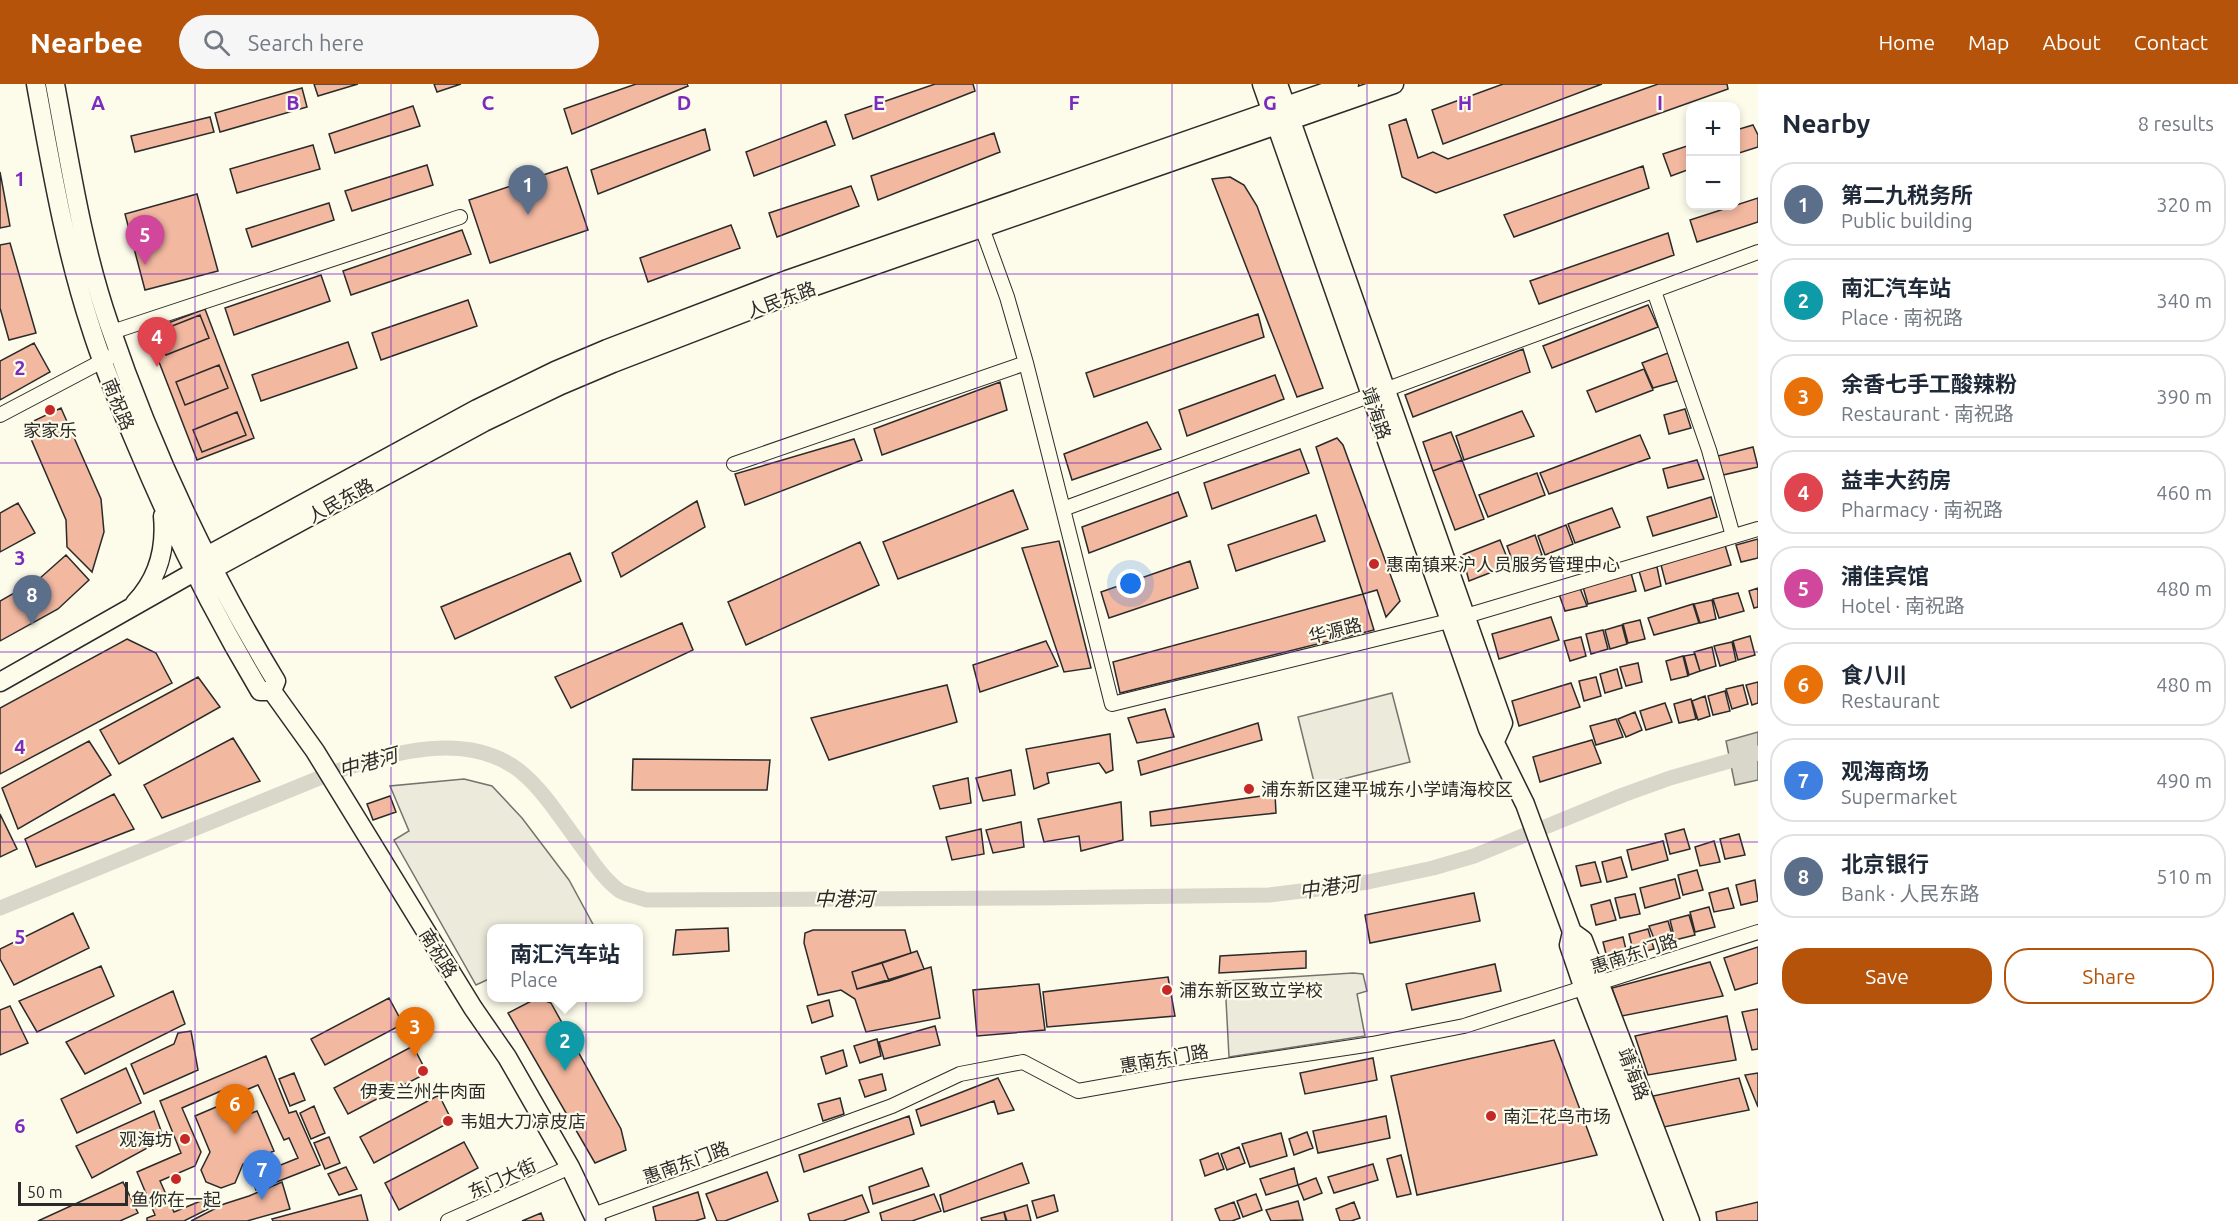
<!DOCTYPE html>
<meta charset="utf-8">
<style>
body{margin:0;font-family:Ubuntu,"Noto Sans SC",sans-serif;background:#f6f6f7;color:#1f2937}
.controls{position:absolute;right:18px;top:18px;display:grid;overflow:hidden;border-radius:12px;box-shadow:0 3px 9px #0003}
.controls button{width:54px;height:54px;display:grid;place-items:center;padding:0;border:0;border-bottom:2px solid #e0e1e3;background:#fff;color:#1f2937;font:30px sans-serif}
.scale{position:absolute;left:18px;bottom:15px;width:110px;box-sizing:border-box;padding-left:6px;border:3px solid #2b2b2b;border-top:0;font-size:16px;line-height:21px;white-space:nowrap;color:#2b2b2b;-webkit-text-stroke:4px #fdfbea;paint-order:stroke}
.you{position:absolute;left:1131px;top:500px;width:21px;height:21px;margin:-15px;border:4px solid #fff;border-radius:50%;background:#1a73e8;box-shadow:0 0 0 9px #1a73e833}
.badge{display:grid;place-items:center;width:39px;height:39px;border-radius:50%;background:#b45309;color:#fff;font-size:20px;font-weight:700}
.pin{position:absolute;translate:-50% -50px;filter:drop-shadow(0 2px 3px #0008)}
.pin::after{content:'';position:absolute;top:32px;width:21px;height:18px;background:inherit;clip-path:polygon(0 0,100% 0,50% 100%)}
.popup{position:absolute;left:487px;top:840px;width:156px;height:78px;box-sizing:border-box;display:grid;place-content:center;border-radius:12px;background:#fff;filter:drop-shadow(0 2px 4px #0005);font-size:20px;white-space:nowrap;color:#747a83}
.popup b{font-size:22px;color:#1f2937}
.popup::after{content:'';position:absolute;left:50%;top:100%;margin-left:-12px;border:12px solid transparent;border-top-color:#fff}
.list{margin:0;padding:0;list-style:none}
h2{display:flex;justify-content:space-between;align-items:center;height:78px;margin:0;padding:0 24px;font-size:26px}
h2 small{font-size:20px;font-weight:400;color:#747a83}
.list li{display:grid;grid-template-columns:39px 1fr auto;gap:18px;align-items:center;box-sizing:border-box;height:84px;margin:0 12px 12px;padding:0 12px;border:2px solid #e0e1e3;border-radius:24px}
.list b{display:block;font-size:22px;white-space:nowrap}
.list p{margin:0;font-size:20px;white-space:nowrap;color:#747a83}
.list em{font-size:20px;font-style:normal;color:#747a83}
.actions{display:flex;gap:12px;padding:18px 24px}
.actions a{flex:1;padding:14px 0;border:2px solid #b45309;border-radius:24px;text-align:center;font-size:21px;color:#b45309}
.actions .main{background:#b45309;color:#fff}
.icon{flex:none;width:33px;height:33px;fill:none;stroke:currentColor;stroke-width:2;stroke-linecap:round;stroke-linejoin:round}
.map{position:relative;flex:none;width:1758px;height:1137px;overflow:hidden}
header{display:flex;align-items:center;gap:36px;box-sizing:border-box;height:84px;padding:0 30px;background:#b45309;color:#fff}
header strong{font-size:28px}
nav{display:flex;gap:33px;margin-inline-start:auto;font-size:21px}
.search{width:420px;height:54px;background:#f6f6f7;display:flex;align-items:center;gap:15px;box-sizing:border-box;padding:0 21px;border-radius:33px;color:#747a83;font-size:22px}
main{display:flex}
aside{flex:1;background:#fff}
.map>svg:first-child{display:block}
</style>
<header>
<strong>Nearbee</strong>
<div class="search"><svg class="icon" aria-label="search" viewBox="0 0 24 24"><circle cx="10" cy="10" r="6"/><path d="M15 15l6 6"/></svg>Search here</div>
<nav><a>Home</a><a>Map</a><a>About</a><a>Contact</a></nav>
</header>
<main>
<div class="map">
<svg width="1758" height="1137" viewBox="0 0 1758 1137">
<rect width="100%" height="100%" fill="#fdfbea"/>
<path fill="#ecebdb" stroke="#74746e" stroke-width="1.5" d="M1392 609 1410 678 1315 702 1298 633Z
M1353 889 1363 890 1367 907 1357 910 1365 952 1229 973 1225 897Z"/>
<path fill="#eceadb" stroke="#74746e" stroke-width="1.5" d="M464 695 492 702 522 734 569 796 595 844H492L491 894 476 901 394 756 409 747 390 702Z"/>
<path fill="#d8d7c9" stroke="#74746e" stroke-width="1.5" d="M1758 648V696L1735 701 1726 657Z"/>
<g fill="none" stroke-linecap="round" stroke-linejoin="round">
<path stroke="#d8d7c9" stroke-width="15" d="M0 824 334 688C392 669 468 645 521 688 544 707 561 735 579 759 591 775 603 795 620 807 627 811 638 813 646 816L1035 814 1269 811 1318 805 1368 798 1433 784 1474 772 1623 711 1670 694 1758 669"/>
</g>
<path fill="#f2b8a0" stroke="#2b2b2b" stroke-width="1.5" d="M314 0H358L318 12Z
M434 0H461L437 8Z
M636 0H687L688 2 572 50 564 25Z
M935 0H973L975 7 853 55 845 31Z
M1503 0H1602L1443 60 1432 26Z
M1658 0H1727L1728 5 1436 109 1402 93 1389 41 1406 35 1418 74 1433 68 1448 75Z
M302 4 307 23 220 48 215 29Z
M413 22 420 42 335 69 329 50Z
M210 33 214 48 135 68 131 52Z
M826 37 835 61 754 92 746 68Z
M1753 41 1758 51V63L1736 70V46Z
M705 45 710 66 598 110 591 86Z
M994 49 1000 68 878 116 871 92Z
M313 61 320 85 237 109 230 85Z
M1690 61V85L1671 92 1663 70Z
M427 81 433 101 352 127 345 107Z
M1643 82 1649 104 1514 153 1504 131Z
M567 83 588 146 490 179 469 116Z
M0 88 10 142 0 144Z
M1230 93 1244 101 1257 122 1323 304 1297 313 1212 95Z
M851 102 859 122 777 153 769 129Z
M197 110 218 187 145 206 125 130Z
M1758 114V138L1697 158 1690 136Z
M329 119 334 136 252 163 246 145Z
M731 141 740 164 648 198 640 174Z
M462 146 471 170 351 211 343 187Z
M1668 149 1674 171 1539 220 1530 197Z
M10 159 36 249 9 256 0 224V161Z
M321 191 330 217 234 251 225 224Z
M468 216 477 242 381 276 372 249Z
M1648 221 1658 243 1552 284 1543 262Z
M205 225 254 354 197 376 147 247Z
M1258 230 1264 253 1094 313 1086 289Z
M200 231 209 254 166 271 157 248Z
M348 258 357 284 261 317 252 291Z
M34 259 50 288 0 316V277Z
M1523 265 1530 288 1413 333 1405 311Z
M1668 269 1677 297 1653 304 1642 279Z
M219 281 228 304 185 321 176 298Z
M1644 285 1653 306 1596 328 1587 307Z
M1275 291 1284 315 1187 352 1179 326Z
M1000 298 1007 326 882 371 874 345Z
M61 324 101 415 104 448 92 488 67 463 66 436 25 341Z
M1685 325 1691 344 1669 350 1664 331Z
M1522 327 1534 352 1464 376 1456 352Z
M237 328 246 351 202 368 193 346Z
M1147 338 1161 365 1072 396 1064 370Z
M1451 348 1462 376 1433 387 1423 358Z
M1640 351 1650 374 1549 410 1540 389Z
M1337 354 1343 361 1400 517 1386 533 1377 506 1363 510 1316 363Z
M854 355 862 376 745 421 735 390Z
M1753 363 1758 383 1723 391 1718 372Z
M1300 365 1309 389 1212 425 1204 399Z
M1462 376 1484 435 1455 446 1433 387Z
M1697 376 1704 395 1668 404 1663 385Z
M1537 389 1545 411 1488 433 1479 411Z
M1013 406 1028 445 898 495 883 458Z
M1178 408 1187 432 1089 469 1082 443Z
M1711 413 1717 433 1653 452 1647 433Z
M697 417 705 443 621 493 612 469Z
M18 419 35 449 0 468V429Z
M1612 424 1620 443 1575 459 1568 440Z
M1316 431 1325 457 1236 487 1228 461Z
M1566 441 1573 460 1545 471 1538 452Z
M1535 451 1542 471 1514 481 1507 462Z
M1758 455V474L1741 478 1736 461Z
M1500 456 1510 481 1469 497 1462 471Z
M1059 457 1091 584 1064 588 1022 464Z
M860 458 879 501 746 561 728 518Z
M1725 461 1731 481 1666 500 1661 481Z
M570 469 581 497 455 555 441 523Z
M66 471 89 496 58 525 0 557V517L39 495Z
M1190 477 1198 504 1109 534 1101 508Z
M1657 483 1661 502 1645 507 1639 487Z
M1631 489 1636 507 1588 520 1583 503Z
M1580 504 1587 522 1565 527 1559 510Z
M1758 504V523L1754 524 1749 507Z
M1738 509 1744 527 1719 534 1713 515Z
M1363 510 1374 546 1120 609 1113 578Z
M1712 516 1716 535 1700 539 1694 520Z
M1693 520 1699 539 1654 551 1648 534Z
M1551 533 1559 556 1499 575 1492 550Z
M1640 536 1645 555 1628 559 1623 540Z
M682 539 693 566 571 624 555 593Z
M1622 541 1627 560 1610 565 1605 546Z
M1603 546 1608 565 1591 570 1586 550Z
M1750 552 1755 571 1738 576 1733 557Z
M1581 553 1586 572 1570 577 1564 557Z
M127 555 156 569 172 599 0 690V624Z
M1046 557 1058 582 980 608 973 581Z
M1732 558 1736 577 1720 582 1714 562Z
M1712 563 1716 582 1700 587 1694 568Z
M1695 570 1700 587 1689 591 1684 572Z
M1683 572 1688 592 1671 596 1666 577Z
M1638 579 1642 598 1626 602 1620 583Z
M1617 585 1622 604 1605 609 1600 590Z
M198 593 220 623 119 680 100 646Z
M1596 593 1601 612 1584 617 1579 597Z
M1758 598V619L1752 621 1746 601Z
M1571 599 1580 623 1519 642 1512 617Z
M947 601 957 638 829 676 811 634Z
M1743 601 1748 620 1732 625 1726 605Z
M1725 607 1730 627 1713 631 1708 612Z
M1705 612 1710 632 1698 636 1692 617Z
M1691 615 1696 635 1679 639 1674 620Z
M1665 619 1672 638 1646 646 1640 627Z
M1165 625 1174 653 1137 659 1128 634Z
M1635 628 1642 646 1626 653 1618 635Z
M1616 635 1623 653 1596 661 1590 642Z
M1258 639 1262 656 1141 691 1138 677Z
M1110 650 1113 686 1106 689 1099 679 1047 689 1049 699 1034 705 1026 665Z
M233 654 260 697 162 734 144 701Z
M1592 656 1601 679 1540 698 1533 673Z
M89 657 111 691 18 745 2 704Z
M633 675 770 676 767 706H632Z
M1011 686 1015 711 983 717 976 694Z
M968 694 971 719 940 725 933 702Z
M114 710 134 745 36 783 25 755Z
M1275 710 1276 729 1151 742 1150 728Z
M390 712 396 728 373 736 367 720Z
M1121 718 1123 756 1081 767 1079 752 1044 758 1038 735Z
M0 730 17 765 0 773Z
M1021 738 1024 763 993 769 986 746Z
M981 745 984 770 952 776 946 753Z
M1684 745 1690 765 1670 770 1665 750Z
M1739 750 1745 771 1725 775 1720 755Z
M1663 757 1668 776 1632 786 1627 766Z
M1714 757 1720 778 1700 782 1695 763Z
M1621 773 1627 793 1607 798 1602 778Z
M1595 778 1601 798 1581 802 1576 782Z
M1697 786 1703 806 1683 811 1678 791Z
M1675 795 1680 814 1645 824 1640 804Z
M1755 796 1758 817 1741 821 1736 801Z
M1728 804 1734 824 1714 828 1709 809Z
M1474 809 1480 837 1370 859 1365 831Z
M1635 810 1640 830 1620 834 1615 814Z
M1610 816 1616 836 1596 841 1591 821Z
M1709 823 1715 843 1695 848 1690 828Z
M73 829 89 864 14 901 0 875V865Z
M1689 831 1695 851 1675 856 1670 836Z
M1668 837 1674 857 1657 862 1649 842Z
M728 844 729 867 673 871 676 846Z
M1648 845 1654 865 1634 870 1629 850Z
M813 846H905L911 869 852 888 857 905 931 883 940 934 866 948 855 915 841 906 818 911 804 859 805 849Z
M1623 853 1628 874 1608 878 1603 858Z
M1758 863V899L1735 906 1724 874Z
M917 867 924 885 889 897 882 879Z
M1306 867V884L1219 889 1220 872Z
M1710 878 1723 912 1622 932 1612 904Z
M882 879 889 897 857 905 852 888Z
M1495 880 1501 907 1412 926 1406 900Z
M101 882 114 912 37 948 19 917Z
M1168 893 1175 932 1047 943 1043 908Z
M1039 900 1045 946 977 952 973 906Z
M173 907 185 940 85 990 66 958Z
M389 914 403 940 325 981 311 955Z
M537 914 551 919 621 1045 626 1066 595 1079 508 929Z
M829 916 833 932 812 939 807 922Z
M10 922 28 959 0 971V926Z
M1758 925V965L1752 966 1742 928Z
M1727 932 1736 976 1648 991 1635 952Z
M935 942 940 961 884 975 879 958Z
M191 947 198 986 144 1010 131 980 174 960 178 949Z
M877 955 881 972 860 979 854 962Z
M1554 956 1597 1071 1417 1111 1391 992Z
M413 962 427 989 348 1030 334 1004Z
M843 966 847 982 826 990 821 973Z
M266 972 289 1029 296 1027 320 1081 256 1106 251 1093 298 1074 289 1054 284 1056 258 1001 234 1011 230 1003 182 1024 201 1068 195 1082 160 1097 174 1128 208 1114 212 1123 184 1137H147V1134L155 1131 137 1088 181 1069 160 1017Z
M1373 974 1377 996 1305 1010 1300 989Z
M126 984 141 1019 77 1049 61 1015Z
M294 989 305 1016 290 1022 279 995Z
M1758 989V1023L1745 991Z
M882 990 886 1006 865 1013 859 996Z
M998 994 1014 1026 998 1030 994 1017 921 1042 916 1026Z
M1739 994 1749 1026 1664 1043 1653 1012Z
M439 1011 452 1037 374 1079 360 1053Z
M840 1014 844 1030 823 1037 818 1020Z
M223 1020 226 1029 232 1027 241 1033 257 1027 274 1067 243 1080 235 1099 221 1104 206 1098 201 1086 210 1068 195 1032Z
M314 1022 325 1049 311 1055 300 1029Z
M154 1027 164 1055 92 1094 76 1062Z
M909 1032 914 1050 804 1088 799 1071Z
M1386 1032 1390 1054 1318 1069 1313 1047Z
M1307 1048 1313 1064 1294 1071 1289 1055Z
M1281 1049 1287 1072 1250 1083 1242 1060Z
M329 1053 340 1079 325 1085 314 1059Z
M464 1058 478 1084 399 1126 385 1099Z
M1239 1063 1245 1079 1227 1086 1221 1070Z
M1218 1069 1224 1085 1205 1092 1200 1076Z
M1401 1071 1411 1110 1397 1113 1387 1075Z
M1022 1079 1029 1099 944 1128 940 1111Z
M1373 1080 1378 1096 1334 1109 1328 1093Z
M346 1083 357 1105 339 1111 328 1090Z
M922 1084 929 1102 873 1120 869 1103Z
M1294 1084 1298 1101 1266 1111 1260 1095Z
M767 1088 778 1117 725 1137H717L706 1110Z
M1316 1094 1322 1109 1304 1116 1298 1101Z
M123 1098 138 1129 120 1137H38Z
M282 1098 290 1125 247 1137H191L224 1120 249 1112Z
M698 1108 705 1134 695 1137H656L653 1123Z
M934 1110 941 1127 912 1137H882L880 1129Z
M1256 1110 1262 1126 1243 1133 1237 1117Z
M361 1111 368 1137H273L272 1135Z
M862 1111 869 1128 843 1137H810L808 1130Z
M1054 1111 1058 1127 1037 1134 1032 1117Z
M1298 1117 1303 1136 1271 1137 1266 1126Z
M1234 1118 1240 1134 1232 1137H1220L1215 1125Z
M1354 1118 1360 1134 1351 1137H1340L1336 1125Z
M1758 1118V1137H1717L1716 1128Z
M1027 1121 1031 1137H1007L1004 1128Z
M1004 1128 1006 1137H982L981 1134Z
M541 1129 544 1137H522Z"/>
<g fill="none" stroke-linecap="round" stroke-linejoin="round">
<g stroke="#2b2b2b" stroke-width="16">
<path id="street" d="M982 144 1007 213 1026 279
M1654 207 1709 366 1733 452
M112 248 460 133
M0 331 110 273
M734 380 1026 279 1063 425 1758 168
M1063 425 1112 620 1449 537 1758 445
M593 1131 892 1022 960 990 1023 978 1078 1007 1179 989 1372 960 1464 942 1758 848
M448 1137 570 1083"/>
</g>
<g stroke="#2b2b2b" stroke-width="21">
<path id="secondary" d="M36 0C51 82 65 165 91 244 104 286 122 327 139 367 174 450 214 530 260 607H272
M55 0C70 80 82 162 109 240 151 364 208 485 276 597L272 607
M1262 0 1488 645 1525 720 1572 848 1583 856 1690 1137
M1278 0 1503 639 1495 657
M194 488 207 472 477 325 555 287 607 265 787 196 1349 0
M135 519C158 495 166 464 163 432
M0 598 194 488 213 485 484 338 561 301 613 279 792 210 1394 0
M272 607 315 667 473 924 507 973 570 1083 596 1137
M1572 848 1569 861 1584 905 1674 1137"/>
</g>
<use href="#street" stroke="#fdfbea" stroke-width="14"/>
<use href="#secondary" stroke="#fdfbea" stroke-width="18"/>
</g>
<path fill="none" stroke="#7b2cbf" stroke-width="1.5" stroke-opacity="0.55" d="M195 0V1137M391 0V1137M586 0V1137M781 0V1137M977 0V1137M1172 0V1137M1367 0V1137M1563 0V1137M0 190H1758M0 379H1758M0 568H1758M0 758H1758M0 948H1758"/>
<g fill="#c62828" stroke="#fdfbea" stroke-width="2">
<circle cx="50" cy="326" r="6"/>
<circle cx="1374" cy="480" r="6"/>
<circle cx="1249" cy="705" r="6"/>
<circle cx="1167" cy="906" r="6"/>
<circle cx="423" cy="987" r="6"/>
<circle cx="1491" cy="1032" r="6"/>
<circle cx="448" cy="1037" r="6"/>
<circle cx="185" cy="1055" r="6"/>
<circle cx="176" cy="1095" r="6"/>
</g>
<g text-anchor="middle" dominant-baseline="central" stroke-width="4.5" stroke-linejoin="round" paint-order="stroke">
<g font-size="18" fill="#2b2b2b" stroke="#fdfbea">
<text transform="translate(781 215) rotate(-20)">人民东路</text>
<text transform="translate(119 320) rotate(68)">南祝路</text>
<text transform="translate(1377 329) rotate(71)">靖海路</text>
<text transform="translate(340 416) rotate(-29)">人民东路</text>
<text transform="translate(1335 546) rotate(-14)">华源路</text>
<text transform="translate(439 869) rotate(58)">南祝路</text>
<text transform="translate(1634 869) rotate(-18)">惠南东门路</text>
<text transform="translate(1164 974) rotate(-10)">惠南东门路</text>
<text transform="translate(1634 990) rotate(69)">靖海路</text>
<text transform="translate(686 1078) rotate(-20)">惠南东门路</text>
<text transform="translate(502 1094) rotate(-24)">东门大街</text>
</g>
<g font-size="18" fill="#2b2b2b" stroke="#fdfbea" text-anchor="start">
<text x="50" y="346" text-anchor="middle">家家乐</text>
<text x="1386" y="480">惠南镇来沪人员服务管理中心</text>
<text x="1261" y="705">浦东新区建平城东小学靖海校区</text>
<text x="1179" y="906">浦东新区致立学校</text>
<text x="423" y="1007" text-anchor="middle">伊麦兰州牛肉面</text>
<text x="1503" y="1032">南汇花鸟市场</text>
<text x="460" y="1037">韦姐大刀凉皮店</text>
<text x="173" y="1055" text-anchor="end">观海坊</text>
<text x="176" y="1115" text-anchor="middle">鱼你在一起</text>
</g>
<g font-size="20" font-style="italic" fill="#2b2b2b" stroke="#fdfbea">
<text transform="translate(368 678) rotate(-16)">中港河</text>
<text transform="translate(1329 803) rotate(-8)">中港河</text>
<text x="844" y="814">中港河</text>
</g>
</g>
<g font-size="20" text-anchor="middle" font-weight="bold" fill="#7b2cbf" stroke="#fdfbea" stroke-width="4.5" stroke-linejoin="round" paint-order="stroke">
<text x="98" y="26">A</text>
<text x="293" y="26">B</text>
<text x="488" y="26">C</text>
<text x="684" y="26">D</text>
<text x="879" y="26">E</text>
<text x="1074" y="26">F</text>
<text x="1270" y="26">G</text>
<text x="1465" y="26">H</text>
<text x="1660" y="26">I</text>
<text x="20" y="102">1</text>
<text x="20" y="291">2</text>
<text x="20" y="481">3</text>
<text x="20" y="670">4</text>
<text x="20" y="860">5</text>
<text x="20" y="1049">6</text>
</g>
</svg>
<div class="controls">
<button>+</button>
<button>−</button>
</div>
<div class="scale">50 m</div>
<div class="you"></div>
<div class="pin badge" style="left:528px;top:131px;background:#5c6f8a">1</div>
<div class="pin badge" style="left:565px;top:987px;background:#0f9aa8">2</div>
<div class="popup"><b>南汇汽车站</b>Place</div>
<div class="pin badge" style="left:415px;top:973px;background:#e8710a">3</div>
<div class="pin badge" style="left:157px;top:283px;background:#e0444e">4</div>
<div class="pin badge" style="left:145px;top:181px;background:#d1479c">5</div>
<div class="pin badge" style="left:235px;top:1050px;background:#e8710a">6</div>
<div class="pin badge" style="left:262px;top:1116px;background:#3f7fe0">7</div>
<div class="pin badge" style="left:32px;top:541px;background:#5c6f8a">8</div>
</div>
<aside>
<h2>Nearby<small>8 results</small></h2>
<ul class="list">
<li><span class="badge" style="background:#5c6f8a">1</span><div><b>第二九税务所</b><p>Public building</p></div><em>320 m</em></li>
<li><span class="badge" style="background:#0f9aa8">2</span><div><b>南汇汽车站</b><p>Place · 南祝路</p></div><em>340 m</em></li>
<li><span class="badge" style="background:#e8710a">3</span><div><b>余香七手工酸辣粉</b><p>Restaurant · 南祝路</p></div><em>390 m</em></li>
<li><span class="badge" style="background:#e0444e">4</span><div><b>益丰大药房</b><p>Pharmacy · 南祝路</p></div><em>460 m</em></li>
<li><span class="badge" style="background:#d1479c">5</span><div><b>浦佳宾馆</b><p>Hotel · 南祝路</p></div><em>480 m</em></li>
<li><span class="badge" style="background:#e8710a">6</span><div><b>食八川</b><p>Restaurant</p></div><em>480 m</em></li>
<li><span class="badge" style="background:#3f7fe0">7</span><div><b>观海商场</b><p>Supermarket</p></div><em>490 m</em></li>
<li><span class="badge" style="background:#5c6f8a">8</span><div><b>北京银行</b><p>Bank · 人民东路</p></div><em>510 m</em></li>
</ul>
<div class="actions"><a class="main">Save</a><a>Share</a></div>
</aside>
</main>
